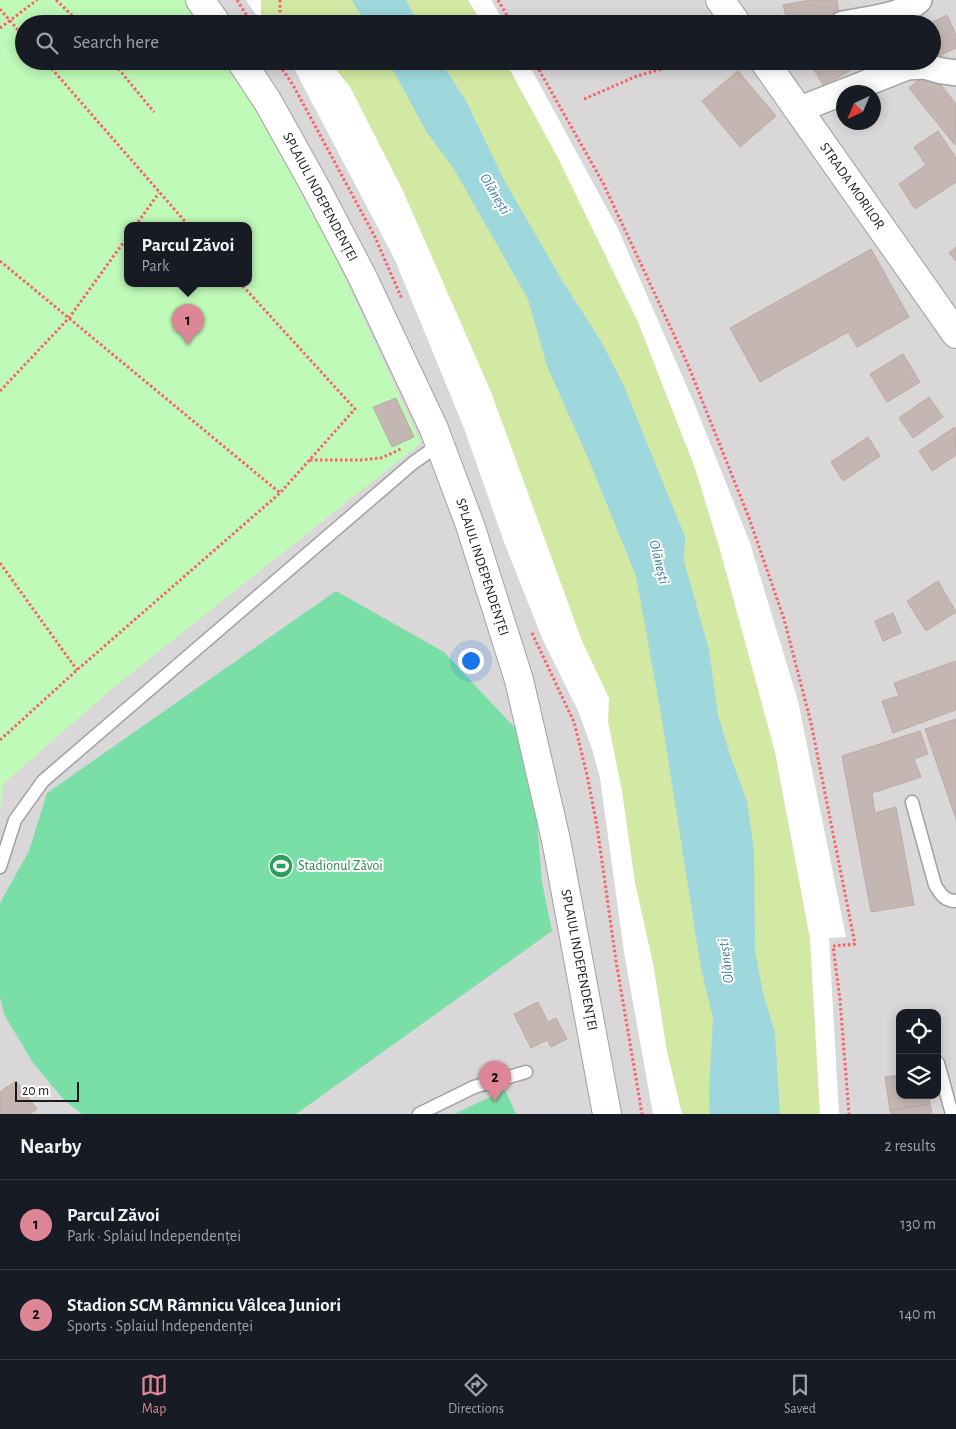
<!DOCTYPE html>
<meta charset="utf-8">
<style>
body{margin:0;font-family:"Alegreya Sans",sans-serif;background:#20242c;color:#f1f3f6}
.controls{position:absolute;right:15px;bottom:15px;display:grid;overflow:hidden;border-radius:10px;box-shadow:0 2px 12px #0003}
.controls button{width:45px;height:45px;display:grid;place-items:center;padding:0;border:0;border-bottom:1px solid #363941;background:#171b24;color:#f1f3f6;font:25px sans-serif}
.compass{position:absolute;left:836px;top:85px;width:45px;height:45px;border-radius:50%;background:#171b24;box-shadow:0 2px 12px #0003;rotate:224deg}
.scale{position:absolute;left:15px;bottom:12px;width:64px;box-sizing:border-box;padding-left:5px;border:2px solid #1a1a1a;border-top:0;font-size:14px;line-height:18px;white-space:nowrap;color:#1a1a1a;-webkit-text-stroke:4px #fff;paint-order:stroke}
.you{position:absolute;left:470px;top:660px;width:18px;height:18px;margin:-12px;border:4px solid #fff;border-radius:50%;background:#1a73e8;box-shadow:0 0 0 8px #1a73e833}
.badge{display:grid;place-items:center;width:32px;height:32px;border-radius:50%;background:#dd8696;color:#111;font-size:16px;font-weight:700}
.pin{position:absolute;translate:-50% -41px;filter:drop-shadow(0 1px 2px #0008)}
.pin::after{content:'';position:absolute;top:26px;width:18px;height:15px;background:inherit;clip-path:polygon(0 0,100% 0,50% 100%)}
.popup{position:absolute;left:124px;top:222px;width:128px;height:65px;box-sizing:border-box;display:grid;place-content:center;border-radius:10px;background:#171b24;filter:drop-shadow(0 1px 4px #0005);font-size:16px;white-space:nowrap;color:#9ea1a6}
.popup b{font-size:19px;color:#f1f3f6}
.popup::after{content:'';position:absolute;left:50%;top:100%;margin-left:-10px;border:10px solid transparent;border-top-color:#171b24}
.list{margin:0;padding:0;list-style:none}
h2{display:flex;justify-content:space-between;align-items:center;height:65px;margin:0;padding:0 20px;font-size:21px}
h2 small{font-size:16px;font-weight:400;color:#9ea1a6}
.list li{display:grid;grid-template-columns:32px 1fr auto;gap:15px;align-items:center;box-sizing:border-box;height:90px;padding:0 20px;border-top:1px solid #363941}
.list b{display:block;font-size:19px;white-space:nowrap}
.list p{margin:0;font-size:16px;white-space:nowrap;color:#9ea1a6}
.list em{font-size:16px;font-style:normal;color:#9ea1a6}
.icon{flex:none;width:28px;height:28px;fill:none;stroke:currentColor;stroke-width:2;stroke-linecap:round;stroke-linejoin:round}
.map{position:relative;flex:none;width:956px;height:1114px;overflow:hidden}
.search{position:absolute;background:#171b24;box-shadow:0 2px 12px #0003;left:15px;right:15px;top:15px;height:55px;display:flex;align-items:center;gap:12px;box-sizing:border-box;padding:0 18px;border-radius:28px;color:#9ea1a6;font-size:19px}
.sheet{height:245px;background:#171b24}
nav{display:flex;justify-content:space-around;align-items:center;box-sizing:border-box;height:70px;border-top:1px solid #363941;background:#171b24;font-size:14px;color:#9ea1a6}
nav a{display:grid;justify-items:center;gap:2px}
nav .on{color:#dd8696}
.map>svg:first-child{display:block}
</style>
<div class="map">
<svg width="956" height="1114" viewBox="0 0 956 1114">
<rect width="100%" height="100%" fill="#ede6df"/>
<path fill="#d9d7d7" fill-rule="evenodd" d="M0 0H956V1114H0ZM24 24H932V61H24ZM844 92H874V122H844ZM128 226H248V284H128ZM900 1013H937V1095H900Z"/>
<path fill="#d1e9a2" d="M261 0H352L366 24H262Z
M406 0H468L483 24H419Z
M329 61H388L426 131 454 169 528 299 547 366 588 458 636 576 660 708 701 968 713 1018 709 1093 710 1114H682L667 1051 653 963 635 883 622 791 608 722 609 698 582 641 491 392 403 191 350 87Z
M440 61H505L557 156 638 322 695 468 720 550 775 752 810 939 820 1114H780L775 1033 763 993 755 952 754 851 747 801 731 758 718 715 709 650 684 561 685 537 624 386 602 343 560 277 504 180 466 101Z"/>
<path fill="#bffab9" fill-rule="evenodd" d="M0 0H188L204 24H24V61H231L333 252 421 443 118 684 4 783 0 811ZM128 226H248V284H128Z"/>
<path fill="#7adfa7" d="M336 591 444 652 515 728 537 823 542 882 552 931 296 1114H82L64 1100 33 1063 4 1014 0 997V903L29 851 47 793Z
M505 1090 516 1114H454Z"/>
<path fill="#9ed8dc" d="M352 0H406L419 24H366Z
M388 61H440L466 101 504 180 560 277 602 343 624 386 685 537 684 561 709 650 718 715 731 758 747 801 754 851 755 952 763 993 775 1033 780 1114H710L709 1093 713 1018 701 968 660 708 636 576 588 458 547 366 528 299 454 169 426 131Z"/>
<path fill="#fff" d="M246 0H261V22Z
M468 0H491L505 24H483Z
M290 61H329L350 87 403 191 491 392 582 641 609 698 608 722 622 791 635 883 653 963 667 1051 682 1114H653L624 952 600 778 593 752 579 713 542 638 504 542 464 428 395 260Z
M505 61H527L618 229 694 403 750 543 798 701 846 937 829 938 839 1114H820L810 939 775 752 720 550 695 468 638 322 557 156Z"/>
<path fill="#c4b7b3" stroke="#bea9a1" d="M837 0 839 14 788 23 783 5 811 0Z
M947 15 956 35V48L932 59V24H929Z
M816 61H849L852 69 824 86 811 65Z
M738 71 776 116 740 147 702 101Z
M930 71 956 104 955 145 909 88Z
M938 131 956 158V182L915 209 899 184 926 165 914 147Z
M956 247V261L949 253Z
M871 249 909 317 857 347 848 332 760 382 730 328Z
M903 354 920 382 887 402 870 374Z
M929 397 943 417 913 438 899 418Z
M396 398 414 437 392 447 373 407Z
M955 427 956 455 932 471 919 451Z
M868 437 880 456 843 481 831 462Z
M938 581 956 612 926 631 907 601Z
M893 613 901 633 883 641 875 621Z
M956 661V710L893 733 882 701 899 696 894 683Z
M956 719V819L925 729Z
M920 731 928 754 914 759 921 777 872 793 875 813 896 807 914 905 871 912 842 756Z
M538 1002 548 1022 556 1018 567 1039 551 1047 547 1040 531 1048 514 1014Z
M900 1075V1095H929L930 1104 890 1110 885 1077Z
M16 1081 37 1109 30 1114H0V1092Z
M930 1104 932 1114H891L890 1110Z"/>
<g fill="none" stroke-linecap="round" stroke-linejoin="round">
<g stroke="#a1a1a1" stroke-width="15">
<path id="service" d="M912 802 935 885C941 895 945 901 956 901
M0 867 15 820 43 781 413 463 440 444
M938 1063 952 1114
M419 1114 474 1087 526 1072"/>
</g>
<g stroke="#a1a1a1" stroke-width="28">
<path id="minor" d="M843 24C867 19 902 17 919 0
M798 110 907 67 924 66 942 71 956 73"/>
</g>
<g stroke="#a1a1a1" stroke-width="30">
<path id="tertiary" d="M200 0 217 24
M720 0 737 24
M241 61 268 102 317 190 362 276 434 429 470 525 519 680 556 840 607 1114
M764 61 956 334"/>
</g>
<path stroke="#fc606b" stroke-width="3" stroke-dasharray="2.5 2.5" stroke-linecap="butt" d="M56 0 81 24
M237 0 252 24
M280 0V24
M498 0 512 24
M0 9 24 37
M0 28 37 0
M45 61 189 226
M112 61 154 112
M277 61 293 85 375 237 402 299
M534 61 603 183 688 365 749 518 784 619 811 723 855 944 833 946 840 1000 849 1114
M584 99 637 76 662 69 704 61
M135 226 159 193
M0 261 280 493
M0 391 69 318 128 236
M310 460H359L381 458 401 449
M0 563 77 670
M532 633 574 722 587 775 597 826 616 961 642 1114
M0 740 77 670 280 493 355 409 241 284"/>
<use href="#service" stroke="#fff" stroke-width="12"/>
<use href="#minor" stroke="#fff" stroke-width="25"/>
<use href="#tertiary" stroke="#fff" stroke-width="28"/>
</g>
<defs>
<g id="stadium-disc" transform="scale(1.25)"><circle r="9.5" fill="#2e9e5b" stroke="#fff"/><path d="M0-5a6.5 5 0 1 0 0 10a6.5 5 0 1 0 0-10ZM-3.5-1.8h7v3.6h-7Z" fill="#fff"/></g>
</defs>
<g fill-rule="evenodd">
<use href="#stadium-disc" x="281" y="866"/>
</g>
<g text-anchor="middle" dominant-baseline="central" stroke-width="4" stroke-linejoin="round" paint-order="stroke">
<g font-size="14" fill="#1a1a1a" stroke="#fff">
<text transform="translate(852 186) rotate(55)">STRADA MORILOR</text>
<text transform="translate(320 197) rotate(62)">SPLAIUL INDEPENDENȚEI</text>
<text transform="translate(482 567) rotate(72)">SPLAIUL INDEPENDENȚEI</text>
<text transform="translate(579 960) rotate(79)">SPLAIUL INDEPENDENȚEI</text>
</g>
<g font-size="14" fill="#27864d" stroke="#fff" text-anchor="start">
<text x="298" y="866">Stadionul Zăvoi</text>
</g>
<g font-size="15" font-style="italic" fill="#417d9c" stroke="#fff">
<text transform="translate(495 194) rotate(59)">Olănești</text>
<text transform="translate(659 562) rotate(76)">Olănești</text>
<text transform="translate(726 961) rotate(-97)">Olănești</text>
</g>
</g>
</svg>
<div class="controls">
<button><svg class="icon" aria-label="locate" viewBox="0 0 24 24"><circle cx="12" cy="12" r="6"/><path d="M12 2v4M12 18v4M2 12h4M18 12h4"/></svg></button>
<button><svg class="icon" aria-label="layers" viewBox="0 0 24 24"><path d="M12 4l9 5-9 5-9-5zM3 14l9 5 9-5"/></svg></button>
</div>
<svg class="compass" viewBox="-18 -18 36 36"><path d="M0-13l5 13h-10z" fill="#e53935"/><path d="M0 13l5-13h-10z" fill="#9ea1a6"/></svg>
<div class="scale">20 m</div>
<div class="you"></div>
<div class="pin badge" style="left:188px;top:345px">1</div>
<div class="popup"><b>Parcul Zăvoi</b>Park</div>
<div class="pin badge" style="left:495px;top:1102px">2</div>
<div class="search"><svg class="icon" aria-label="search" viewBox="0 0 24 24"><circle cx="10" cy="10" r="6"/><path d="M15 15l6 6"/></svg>Search here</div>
</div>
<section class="sheet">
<h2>Nearby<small>2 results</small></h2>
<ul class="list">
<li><span class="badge">1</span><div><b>Parcul Zăvoi</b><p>Park · Splaiul Independenței</p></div><em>130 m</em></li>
<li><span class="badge">2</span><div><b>Stadion SCM Râmnicu Vâlcea Juniori</b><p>Sports · Splaiul Independenței</p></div><em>140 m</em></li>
</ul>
</section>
<nav>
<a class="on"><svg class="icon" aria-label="map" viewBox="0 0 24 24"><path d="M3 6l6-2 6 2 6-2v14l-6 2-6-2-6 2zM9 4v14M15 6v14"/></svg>Map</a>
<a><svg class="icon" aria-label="directions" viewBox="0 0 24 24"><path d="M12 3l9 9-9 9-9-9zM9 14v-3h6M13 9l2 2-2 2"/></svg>Directions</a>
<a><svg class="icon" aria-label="saved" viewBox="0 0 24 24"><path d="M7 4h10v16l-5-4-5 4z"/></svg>Saved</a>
</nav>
